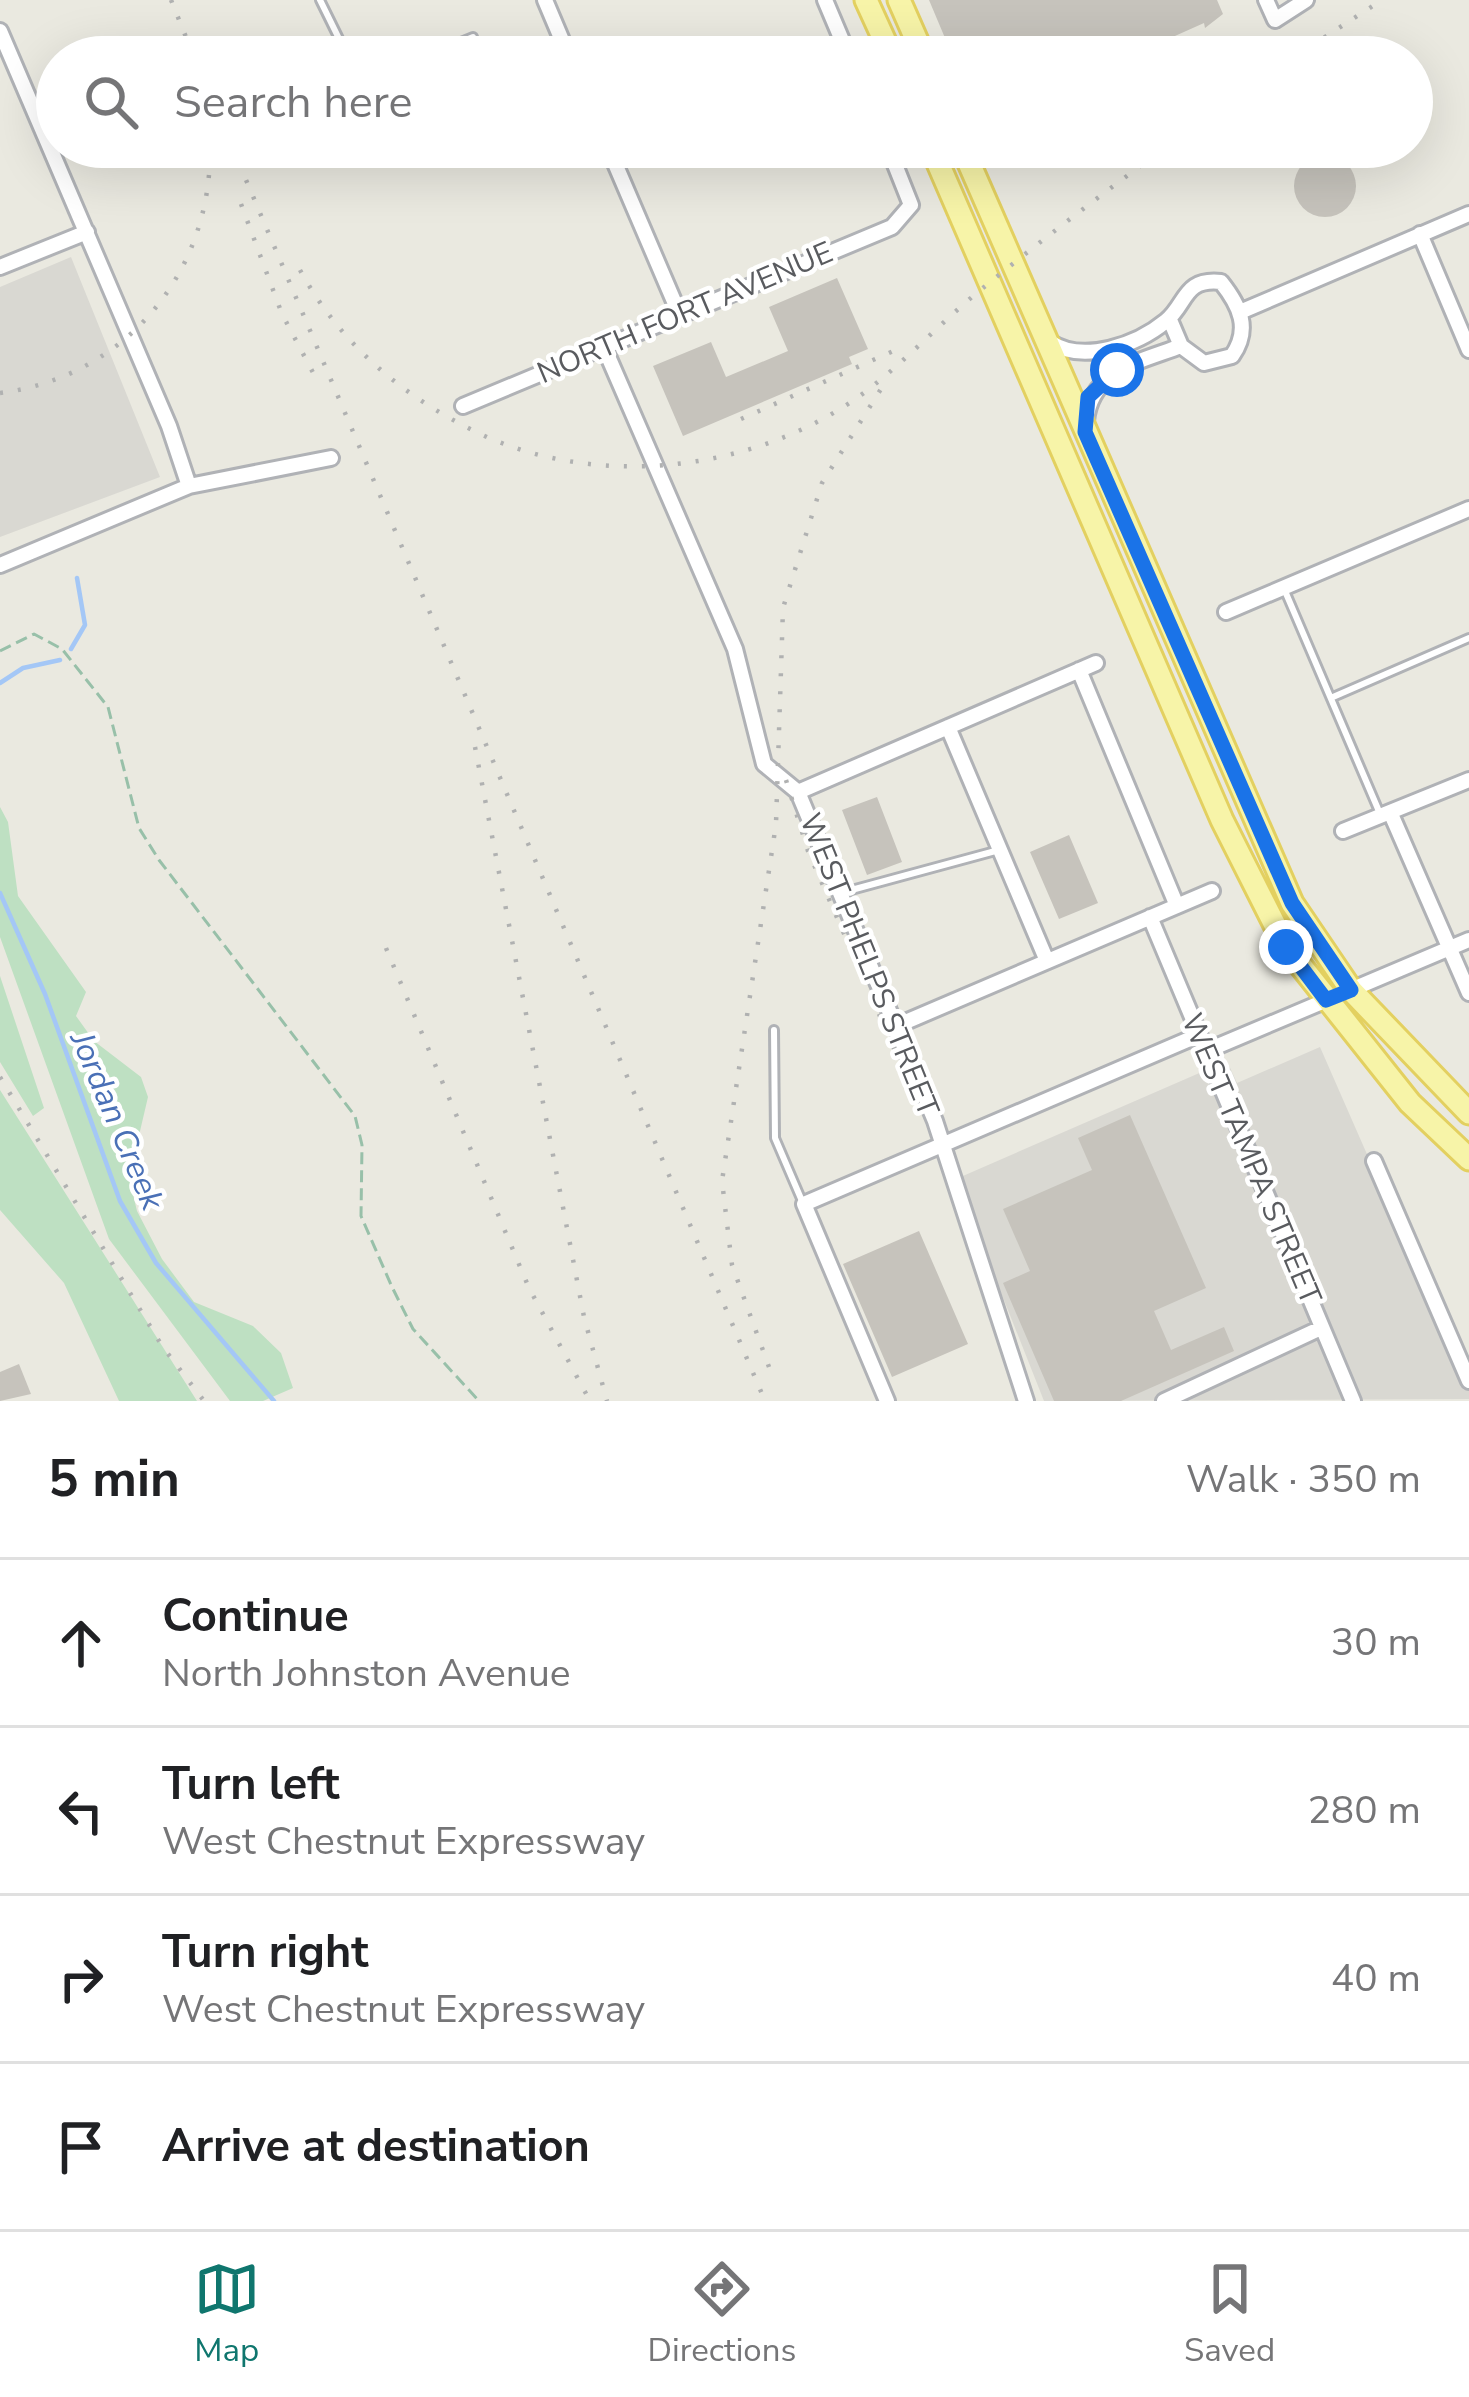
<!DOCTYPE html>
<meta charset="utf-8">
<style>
body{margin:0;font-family:"Nunito Sans",sans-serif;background:#f6f6f6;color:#202124}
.stop{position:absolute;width:36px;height:36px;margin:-27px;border:9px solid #1a73e8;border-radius:50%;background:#fff}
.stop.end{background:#1a73e8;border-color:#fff;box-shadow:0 3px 12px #0008}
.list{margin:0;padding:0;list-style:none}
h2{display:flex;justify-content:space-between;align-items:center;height:156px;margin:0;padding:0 48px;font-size:51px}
h2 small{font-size:39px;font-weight:400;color:#757577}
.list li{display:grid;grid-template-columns:78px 1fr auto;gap:36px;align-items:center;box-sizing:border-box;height:168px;padding:0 48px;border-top:3px solid #e0e0e0}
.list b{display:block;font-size:45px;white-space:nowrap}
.list p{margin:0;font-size:39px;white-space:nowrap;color:#757577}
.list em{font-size:39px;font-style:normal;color:#757577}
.icon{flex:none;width:66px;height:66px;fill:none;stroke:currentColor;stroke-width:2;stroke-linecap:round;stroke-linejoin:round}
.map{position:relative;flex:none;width:1469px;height:1401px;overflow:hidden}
.search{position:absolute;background:#fff;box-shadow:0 12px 48px #0002;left:36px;right:36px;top:36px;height:132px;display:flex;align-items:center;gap:30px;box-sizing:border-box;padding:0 42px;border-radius:66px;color:#757577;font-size:45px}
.sheet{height:828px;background:#fff}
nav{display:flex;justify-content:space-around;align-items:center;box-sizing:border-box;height:168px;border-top:3px solid #e0e0e0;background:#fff;font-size:33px;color:#757577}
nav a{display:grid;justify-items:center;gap:6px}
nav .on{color:#0f766e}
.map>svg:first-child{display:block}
</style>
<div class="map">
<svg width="1469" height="1401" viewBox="0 0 1469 1401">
<rect width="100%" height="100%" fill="#eae9e0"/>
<path fill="#d9d8d2" d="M71 257 160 477 0 537V287Z
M1320 1047 1469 1387V1399L1044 1401 956 1179 1227 1061 1237 1083Z"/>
<path fill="#bee0c2" d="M0 807 8 822 18 896 86 992 76 1016 94 1041 141 1077 148 1097 129 1178 137 1211 162 1259 194 1302 253 1326 281 1353 293 1388 263 1401H230L109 1239 0 937Z
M0 976 44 1108 33 1116 0 1062Z
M0 1090 197 1401H119L64 1283 0 1210Z"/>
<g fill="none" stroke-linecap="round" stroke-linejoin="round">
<path stroke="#a4c7f6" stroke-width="4.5" d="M71 649 85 625 77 578
M0 683 23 668 60 660
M0 893 45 994 120 1201 156 1263 274 1401"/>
</g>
<path fill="#c6c3bc" d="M929 0H1217L1223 14 1205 28 1204 23 1166 40 1168 45 1147 55 1144 49 1126 57H953Z
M992 147H1040L999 164Z
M1294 186a31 31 0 1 1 62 0a31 31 0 1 1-62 0Z
M837 278 868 349 849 357 852 364 683 436 653 366 711 342 726 377 788 351 769 307Z
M877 797 902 862 867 875 842 810Z
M1069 835 1098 903 1059 919 1030 852Z
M1130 1115 1206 1288 1154 1311 1171 1350 1224 1327 1234 1351 1121 1401H1054L1003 1283 1030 1271 1003 1209 1092 1170 1078 1138Z
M919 1231 968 1344 892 1377 843 1264Z
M19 1364 31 1394 0 1401V1372Z"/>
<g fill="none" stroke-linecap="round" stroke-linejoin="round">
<g stroke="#b0b2b6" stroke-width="12">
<path id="lane" d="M320 0 348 57
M424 57 473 37
M1285 591 1381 816
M1333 697 1469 638
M844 892 999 850
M774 1030 775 1138 802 1201"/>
</g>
<g stroke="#b0b2b6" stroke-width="20">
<path id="street" d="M545 0 569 57
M825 0 849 57
M1266 0 1275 20 1306 0
M0 31 169 426 189 486
M608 147 679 313
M1420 234 1469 350
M0 267 87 232
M1240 312 1469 214
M1050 342C1083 364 1137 345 1166 321 1187 304 1183 278 1221 282 1240 306 1251 329 1232 356L1204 363 1181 346 1170 320
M604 347 735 649 764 764 798 792 935 1121 1026 1401
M463 406 892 227 911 205 888 147
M1086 421C1091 370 1139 362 1181 346
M0 565 189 486 331 458
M1226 612 1469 509
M1079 670 1177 906
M948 727 1047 961
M798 792 1096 663
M1391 814 1469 993
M1343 831 1469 780
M1150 917 1353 1401
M896 1026 1212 891
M1206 1051 1469 940
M1374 1161 1469 1381
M887 1401 804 1204 1199 1035
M1164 1401 1321 1328"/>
</g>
<g stroke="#e3d060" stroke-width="27">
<path id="primary" d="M866 0 892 57
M899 0 924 57
M931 147 1222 820 1286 947 1410 1103 1469 1159
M962 147 1292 903 1351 990 1469 1113"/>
</g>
<path stroke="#98c0a9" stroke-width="3" stroke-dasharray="12 6" stroke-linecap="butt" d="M0 651 34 634 62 649 108 707 139 828 159 860 355 1116 362 1145 361 1216 392 1287 413 1329 479 1401"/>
<use href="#lane" stroke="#fff" stroke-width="6"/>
<use href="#street" stroke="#fff" stroke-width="14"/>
<use href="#primary" stroke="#f7f4a8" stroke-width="21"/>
<path stroke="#b0b1b1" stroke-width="4.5" stroke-dasharray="3 15" stroke-linecap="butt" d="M171 0 194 57
M1294 57 1382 0
M232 147 765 1401
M241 204 282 314 318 382
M300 270C342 347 408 401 487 437 605 489 757 470 861 395 903 364 938 325 978 292 1039 242 1102 194 1166 147
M0 393C126 377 212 272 210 147
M741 419 900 348
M475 747 584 1317 607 1401
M786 780 808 851 903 1069
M386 948 529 1288 590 1401
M0 1077 162 1346 204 1401
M769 1367 732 1265 722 1181 776 824 783 608 822 483 881 389"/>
</g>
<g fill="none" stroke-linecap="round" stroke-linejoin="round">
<path stroke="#1a73e8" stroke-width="15" d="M1117 370 1088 397 1085 432 1292 903 1351 990 1326 1000 1286 947"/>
</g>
<g text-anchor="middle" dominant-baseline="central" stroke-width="9" stroke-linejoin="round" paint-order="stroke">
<g font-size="30" fill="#595b5f" stroke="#fff">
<text transform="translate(685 313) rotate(-23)">NORTH FORT AVENUE</text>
<text transform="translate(869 965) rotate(68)">WEST PHELPS STREET</text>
<text transform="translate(1251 1159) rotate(67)">WEST TAMPA STREET</text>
</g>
<g font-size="33" font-style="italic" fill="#4a70b6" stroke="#fff">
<text transform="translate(117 1121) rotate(67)">Jordan Creek</text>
</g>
</g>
</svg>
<div class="stop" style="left:1117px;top:370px"></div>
<div class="stop end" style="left:1286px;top:947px"></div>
<div class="search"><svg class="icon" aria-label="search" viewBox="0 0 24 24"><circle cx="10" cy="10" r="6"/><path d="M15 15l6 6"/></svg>Search here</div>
</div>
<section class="sheet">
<h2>5 min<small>Walk · 350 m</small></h2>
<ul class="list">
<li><svg class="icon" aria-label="ahead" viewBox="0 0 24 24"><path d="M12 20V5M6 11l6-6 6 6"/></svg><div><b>Continue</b><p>North Johnston Avenue</p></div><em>30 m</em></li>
<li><svg class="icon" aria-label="left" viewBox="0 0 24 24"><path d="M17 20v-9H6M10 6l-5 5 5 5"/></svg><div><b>Turn left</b><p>West Chestnut Expressway</p></div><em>280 m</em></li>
<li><svg class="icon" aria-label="right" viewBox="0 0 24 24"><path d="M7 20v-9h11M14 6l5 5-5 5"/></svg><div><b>Turn right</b><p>West Chestnut Expressway</p></div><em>40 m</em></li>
<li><svg class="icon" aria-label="arrive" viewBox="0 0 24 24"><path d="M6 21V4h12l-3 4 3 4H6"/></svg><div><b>Arrive at destination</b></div></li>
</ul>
</section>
<nav>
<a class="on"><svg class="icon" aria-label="map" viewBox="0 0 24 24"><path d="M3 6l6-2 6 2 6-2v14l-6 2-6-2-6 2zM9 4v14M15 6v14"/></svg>Map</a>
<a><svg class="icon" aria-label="directions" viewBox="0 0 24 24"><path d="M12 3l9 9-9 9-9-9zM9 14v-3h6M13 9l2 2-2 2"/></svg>Directions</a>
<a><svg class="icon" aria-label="saved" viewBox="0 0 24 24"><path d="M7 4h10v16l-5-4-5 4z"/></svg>Saved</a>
</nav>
